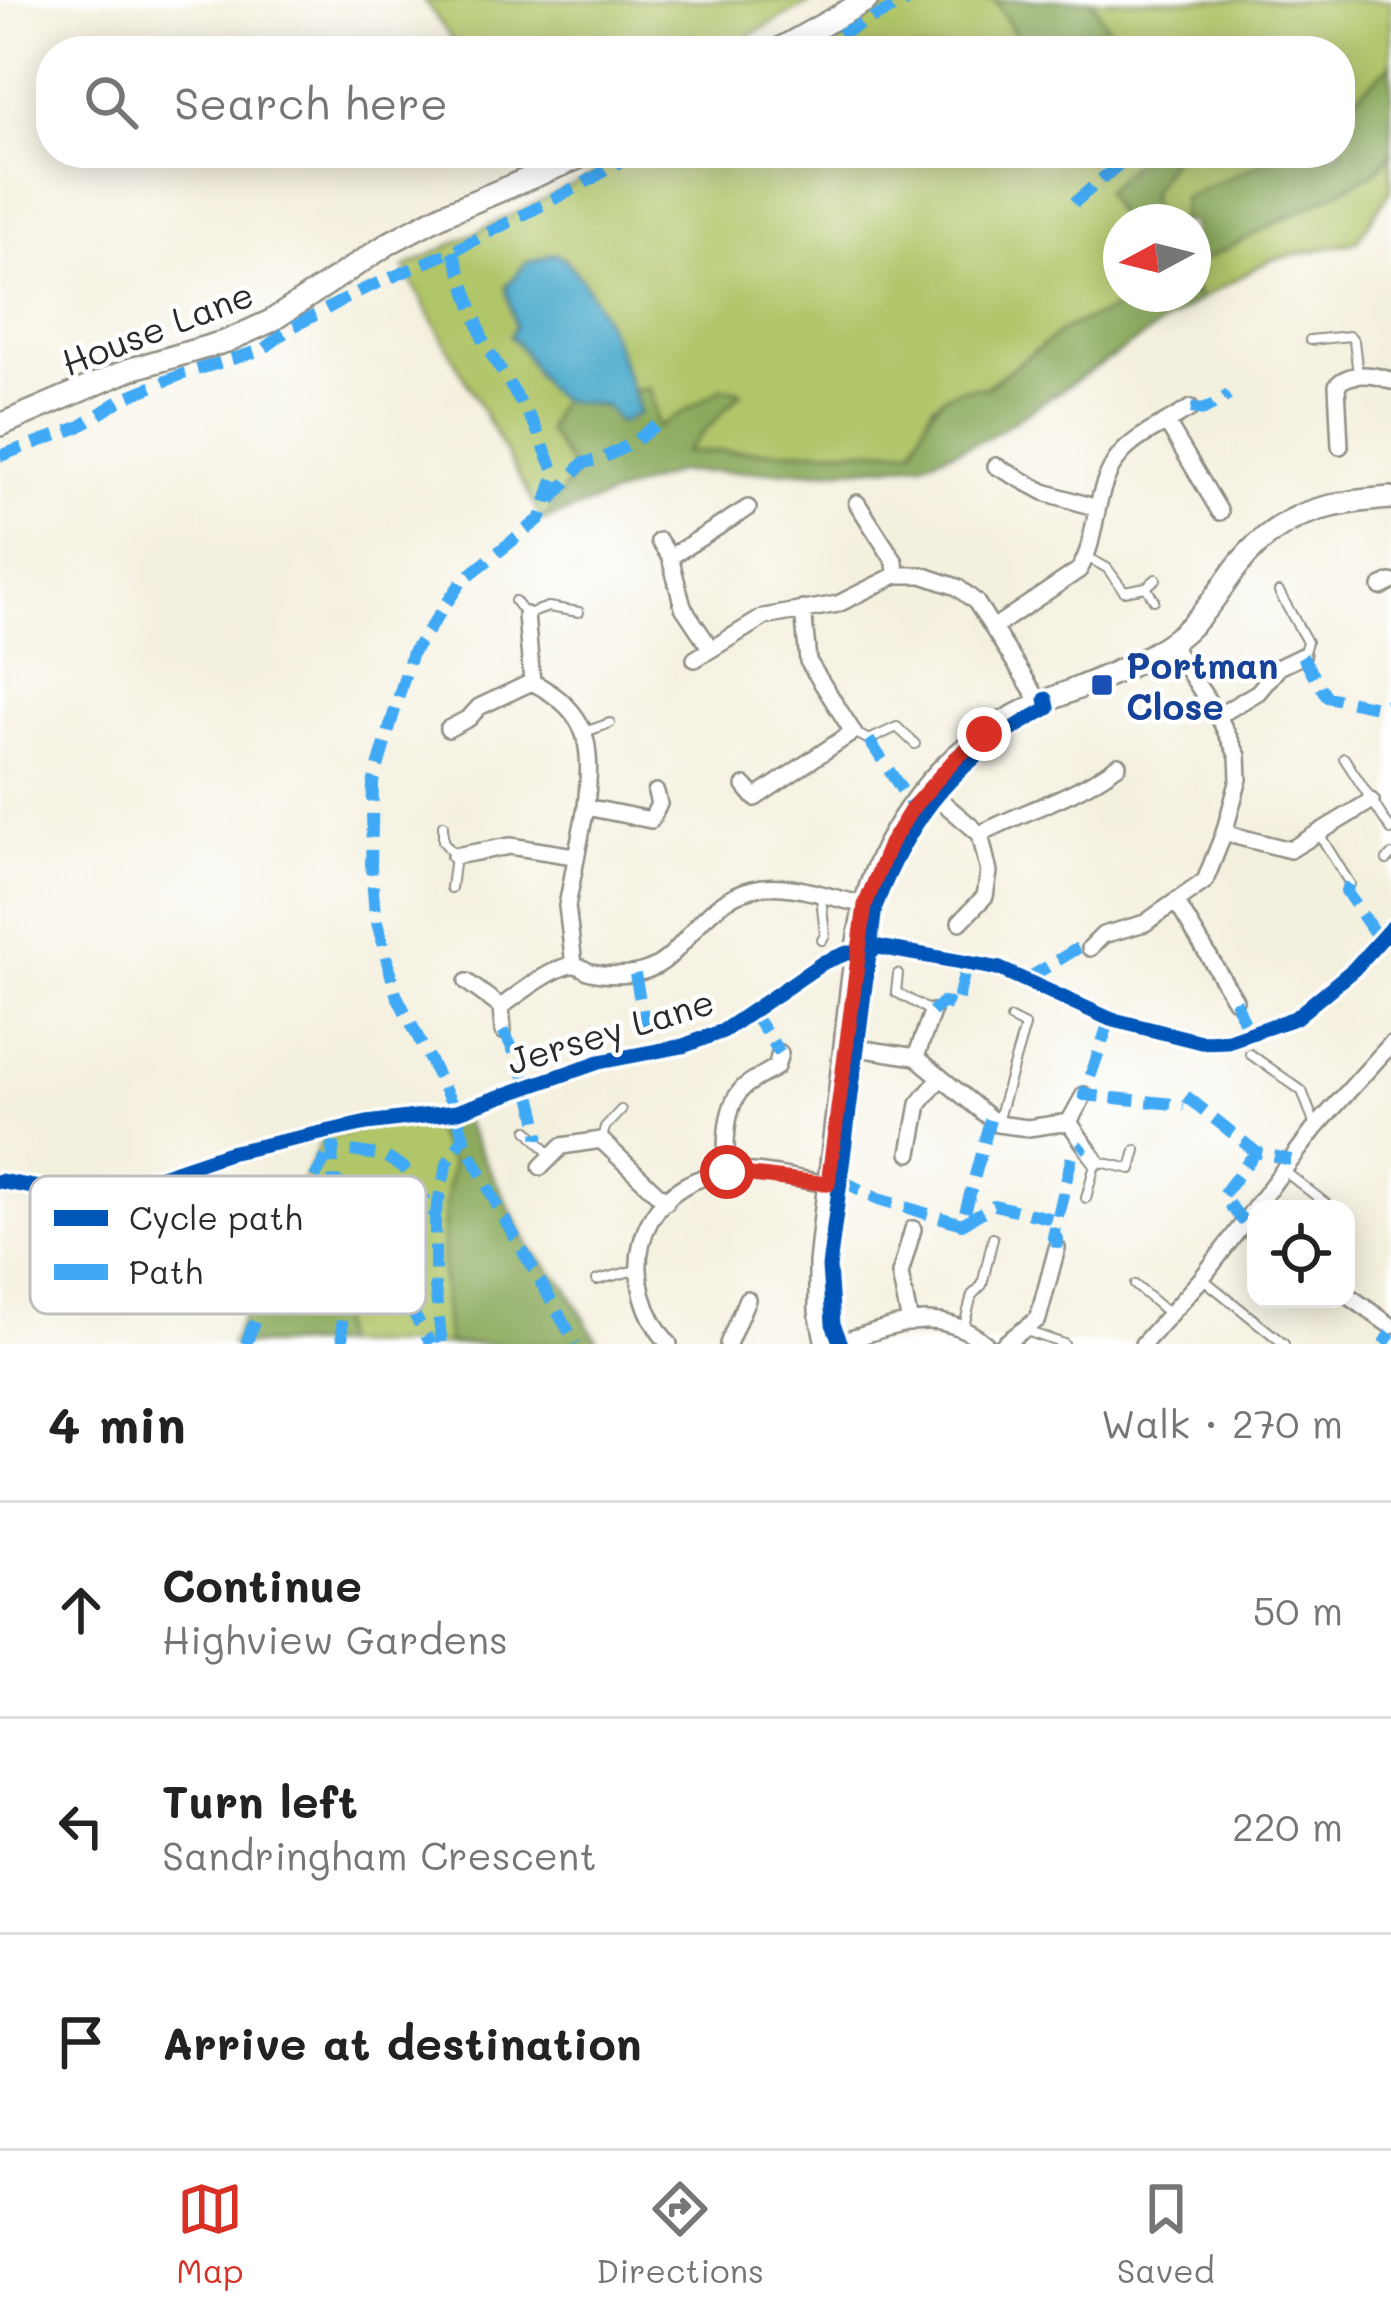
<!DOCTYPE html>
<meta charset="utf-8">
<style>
body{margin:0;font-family:Mali,sans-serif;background:#f2f2f2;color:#222}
.controls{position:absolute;right:36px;bottom:36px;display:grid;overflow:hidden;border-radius:24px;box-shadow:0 6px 30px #0003}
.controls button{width:108px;height:108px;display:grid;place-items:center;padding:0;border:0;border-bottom:3px solid #e0e0e0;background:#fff;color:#222;font:60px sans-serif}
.compass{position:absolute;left:1103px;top:204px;width:108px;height:108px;border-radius:50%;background:#fff;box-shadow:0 6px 30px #0003;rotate:263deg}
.stop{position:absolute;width:36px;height:36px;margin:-27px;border:9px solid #d93025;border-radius:50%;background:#fff}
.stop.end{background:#d93025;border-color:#fff;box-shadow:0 3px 12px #0008}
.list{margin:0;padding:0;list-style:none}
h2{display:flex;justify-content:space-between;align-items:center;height:156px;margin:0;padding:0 48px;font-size:51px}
h2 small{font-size:39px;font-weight:400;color:#767676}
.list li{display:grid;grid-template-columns:78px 1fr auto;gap:36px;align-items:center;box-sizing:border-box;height:216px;padding:0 48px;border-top:3px solid #e0e0e0}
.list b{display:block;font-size:45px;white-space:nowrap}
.list p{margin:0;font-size:39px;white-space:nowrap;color:#767676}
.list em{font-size:39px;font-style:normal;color:#767676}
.icon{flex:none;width:66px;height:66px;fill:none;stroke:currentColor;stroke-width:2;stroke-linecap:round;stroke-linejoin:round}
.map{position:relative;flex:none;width:1391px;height:1344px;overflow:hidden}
.search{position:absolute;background:#fff;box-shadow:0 6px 30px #0003;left:36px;right:36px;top:36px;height:132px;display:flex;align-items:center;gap:30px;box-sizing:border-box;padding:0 42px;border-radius:48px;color:#767676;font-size:45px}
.sheet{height:804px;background:#fff}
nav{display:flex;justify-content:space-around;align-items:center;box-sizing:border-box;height:168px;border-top:3px solid #e0e0e0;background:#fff;font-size:33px;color:#767676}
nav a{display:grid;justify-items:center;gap:6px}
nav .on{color:#d93025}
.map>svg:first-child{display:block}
</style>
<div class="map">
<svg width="1391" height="1344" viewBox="0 0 1391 1344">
<rect width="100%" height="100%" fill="#fff"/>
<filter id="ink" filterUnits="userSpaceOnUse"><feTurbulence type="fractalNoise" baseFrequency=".00833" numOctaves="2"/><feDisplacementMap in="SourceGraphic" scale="24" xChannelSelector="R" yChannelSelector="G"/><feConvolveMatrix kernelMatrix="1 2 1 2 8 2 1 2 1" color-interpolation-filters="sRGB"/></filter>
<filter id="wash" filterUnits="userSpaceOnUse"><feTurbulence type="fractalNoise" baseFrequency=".004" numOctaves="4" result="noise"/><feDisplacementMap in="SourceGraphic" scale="48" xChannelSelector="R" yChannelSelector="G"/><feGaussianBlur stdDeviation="2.7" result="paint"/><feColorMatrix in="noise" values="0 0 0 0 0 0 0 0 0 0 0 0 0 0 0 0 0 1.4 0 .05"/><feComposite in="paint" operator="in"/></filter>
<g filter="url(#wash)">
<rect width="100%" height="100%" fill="#f4f0de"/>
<path fill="#b1c569" stroke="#6e784a" stroke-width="3" d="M424 0H815L721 51H460Z
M900 0H995L1025 51H802Z
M1092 0H1391V64L1340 112V51H1121Z
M627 153H1084L1097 174 1119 153H1144L1105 192 1122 222 1121 294H1154L1066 328 985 388 933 404 913 449 683 452 741 393 723 388 657 428 650 389 633 391 615 351 506 287C519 340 520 358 559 399L547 430 575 472 543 521 404 268 582 180Z
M1175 153H1284L1184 198 1181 222H1155L1150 194Z
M1391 154V190L1356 242 1270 260 1201 299 1193 286V252L1205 259 1374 173Z
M462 1116 530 1248 566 1287 599 1344H231L322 1139 369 1126Z"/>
<path fill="#8caa5d" stroke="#5c6a44" stroke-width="3" d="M995 0H1092L1121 51H1025Z
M1391 64V154L1374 173 1204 260 1193 252V222H1181L1183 198 1284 153H1340V112Z
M1144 153H1175L1150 194 1155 222H1122L1104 192Z
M1193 286 1201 299 986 439 922 463 823 471 676 472 543 521 575 473 547 430 559 399 639 413 633 391 650 388 658 427 723 388 742 392 685 452 913 449C931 409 937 385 985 388L1066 328 1154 294H1193Z
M462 1116 530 1248 566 1287 599 1344H448C440 1283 440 1224 452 1163L427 1119Z
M294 1195 318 1205 334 1250 340 1344H231Z"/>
<path fill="#4eaccd" stroke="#3c6c7c" stroke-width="3" d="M556 253C597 282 624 364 639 413L619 423 606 406C592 403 570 404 558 398 534 384 530 351 510 337L515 326 506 287 526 263Z"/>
</g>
<g filter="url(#ink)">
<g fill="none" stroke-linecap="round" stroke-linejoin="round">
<g stroke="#908e84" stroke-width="12">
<path id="lane" d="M1310 340 1350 336 1354 341 1358 374
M1087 557 1107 568 1124 591 1146 587 1156 579
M1146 587 1154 600
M1279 592 1307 642 1303 655
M515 601 526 615 548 607 579 612
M585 732 610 723
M854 732 869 740 897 727 915 744
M1344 758 1391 830
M443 825V841L455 856 451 888
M1319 834 1350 884
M1387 860 1391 855
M821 897 825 935 822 940
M898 974 896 992 930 1011
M1250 1054 1302 1091 1315 1125
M997 1122 1025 1026 1011 1019
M528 1130 550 1155
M602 1139 605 1127 621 1110
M1284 1171 1333 1209
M1086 1198 1096 1161 1131 1169 1136 1150
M1346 1219H1347
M1202 1278 1284 1344
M597 1280 636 1270
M1135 1285 1168 1313
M964 1326 972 1295 982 1285 993 1238
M1026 1331 1064 1344"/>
</g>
<g stroke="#908e84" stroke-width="20">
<path id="street" d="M1167 423 1220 512
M1340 446 1337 385C1350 371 1375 374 1391 381
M996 466 1044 492 1097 508
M857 503 895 562 896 575
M659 541 670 557 683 607 711 649
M670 557 748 508
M1381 587 1391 582
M526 615 532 682
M993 628 1079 570C1091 551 1093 528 1098 506 1112 442 1139 440 1191 408
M695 659 764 617 838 604 896 575H922L957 587 976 602 1040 702
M1218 716 1258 692 1279 667 1302 656
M448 729 469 718 479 707 532 682C592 713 592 746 586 807
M745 786 755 798 853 732 808 661 803 609
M927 789 980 834 989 872 985 896 960 922
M1224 833 1290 850 1371 801
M980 834C1028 809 1073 798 1118 765
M455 856 510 846 574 856
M1177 903 1235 1000
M1090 948 1103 935 1145 923 1205 881 1224 833 1239 779 1238 756 1218 716 1170 643
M574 965 567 906 586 807 651 820 659 804 656 792
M467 982 501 1007 503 1031
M501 1007C516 996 555 965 574 965 580 965 585 971 591 972 607 976 631 976 647 970 668 963 681 944 695 928 751 864 793 889 865 905
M845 1046 916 1057 997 1124 1028 1128 1069 1122 1084 1095
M916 1057 932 1012
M1069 1122 1096 1161
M910 1153 919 1104 940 1078
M541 1167 562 1146 601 1140 666 1202
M727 1172C725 1147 724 1107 743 1088 751 1080 766 1074 776 1067L780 1053
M1346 1294 1391 1326
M910 1323 900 1274 913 1229
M669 1344C617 1285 632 1192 716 1174 750 1166 793 1179 828 1184
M728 1344 747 1299
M833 1344C892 1329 933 1301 986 1344
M1004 1344 1038 1319 1057 1248
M1143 1344 1202 1278 1316 1127 1391 1044"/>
</g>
<g stroke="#908e84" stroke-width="26">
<path id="secondary" d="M776 51 867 0
M0 425 131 369 227 341 271 321 391 242 444 214 590 153
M827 1344 820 1311V1263C827 1196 835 1130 843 1063 849 1012 853 960 864 910 879 842 929 771 986 733 1042 695 1111 682 1167 645 1193 628 1211 604 1228 579 1271 516 1318 503 1391 498"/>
</g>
<use href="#lane" stroke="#fff" stroke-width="8"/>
<use href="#street" stroke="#fff" stroke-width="15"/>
<use href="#secondary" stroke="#fff" stroke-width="21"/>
<path stroke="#3fa9f5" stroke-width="12" stroke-dasharray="24 12" stroke-linecap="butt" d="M807 51 909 0
M1074 203 1132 153
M453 251 484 343 534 424 555 473 541 518 462 581 411 655 373 784 371 865 375 915 396 994 456 1112 467 1147 501 1213 576 1344
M1191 408 1204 410 1229 395
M0 456 79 427 124 398 183 374 262 350 291 328 362 290 453 251 583 184 634 153
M551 500 583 463 599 460 633 443 663 419
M1302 656 1327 697 1377 707 1391 703
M869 740 913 807
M1350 884 1346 891 1380 941
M635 974 650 1052
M1027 979 1080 947 1090 948
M1235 1000 1250 1035
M752 1012 780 1053
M932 1012 943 1002 956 1006 967 963
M1110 1019 1084 1095 1184 1105
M503 1031C516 1051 542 1116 538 1139
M1186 1096 1256 1152
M336 1179 431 1344
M839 1179 878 1199 962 1224 990 1120
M435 1216 447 1163 464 1137
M1244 1222 1222 1196 1256 1152 1291 1160
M962 1224 994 1205 1057 1220
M1057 1248 1058 1239 1053 1237 1072 1156 1085 1145
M246 1344 297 1209 332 1147
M343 1344 332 1148 384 1156 404 1168 435 1216V1288L442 1344
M1383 1344 1391 1333"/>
<g stroke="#fff" stroke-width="22">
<path id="cycleway" d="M0 1181 78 1195 116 1191 229 1153 367 1123 456 1112 599 1062 683 1046 723 1031 824 962 847 953H867L879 947 1000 969 1110 1019 1201 1042 1228 1041 1295 1018 1354 969 1391 928
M841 1344 833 1324 829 1267 875 907C911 812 959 756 1048 708L1046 699"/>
</g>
<use href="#cycleway" stroke="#0057b8" stroke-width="15"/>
</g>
</g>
<g fill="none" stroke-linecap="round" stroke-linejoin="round" filter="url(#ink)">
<path stroke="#d93025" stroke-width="15" d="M727 1172 828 1184 865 905 890 844 913 807 956 758 984 734"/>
</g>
<rect fill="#1a4fb4" stroke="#fff" stroke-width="4.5" x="1090" y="673" width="24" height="24" rx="6"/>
<g text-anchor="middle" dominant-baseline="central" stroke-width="9" stroke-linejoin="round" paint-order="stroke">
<g font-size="36" fill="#2b2b2b" stroke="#fff">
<text transform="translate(157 327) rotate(-21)">House Lane</text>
<text transform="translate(610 1030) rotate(-17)">Jersey Lane</text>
</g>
<g font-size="36" font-weight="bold" fill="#164399" stroke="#fff" text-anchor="start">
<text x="1126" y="664">Portman<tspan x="1126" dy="41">Close</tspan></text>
</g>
</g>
<rect x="30" y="1176" width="396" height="138" rx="18" fill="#fff" stroke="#bfbfbf" stroke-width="3"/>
<rect x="54" y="1210" width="54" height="16" fill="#0057b8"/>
<rect x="54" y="1264" width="54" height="16" fill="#3fa9f5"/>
<g font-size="33" fill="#2b2b2b">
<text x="129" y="1230">Cycle path</text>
<text x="129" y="1284">Path</text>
</g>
</svg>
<div class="controls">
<button><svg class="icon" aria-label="locate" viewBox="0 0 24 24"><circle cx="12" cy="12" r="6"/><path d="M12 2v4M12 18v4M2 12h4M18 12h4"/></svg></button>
</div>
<svg class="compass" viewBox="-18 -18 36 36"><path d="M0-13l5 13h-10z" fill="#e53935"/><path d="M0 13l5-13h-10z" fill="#767676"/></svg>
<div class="stop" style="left:727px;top:1172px"></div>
<div class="stop end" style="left:984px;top:734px"></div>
<div class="search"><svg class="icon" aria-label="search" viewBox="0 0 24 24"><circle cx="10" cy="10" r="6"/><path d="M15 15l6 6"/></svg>Search here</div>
</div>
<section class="sheet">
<h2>4 min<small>Walk · 270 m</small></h2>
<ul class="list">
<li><svg class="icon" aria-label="ahead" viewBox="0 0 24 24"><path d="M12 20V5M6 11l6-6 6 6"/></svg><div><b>Continue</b><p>Highview Gardens</p></div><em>50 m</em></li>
<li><svg class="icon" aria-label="left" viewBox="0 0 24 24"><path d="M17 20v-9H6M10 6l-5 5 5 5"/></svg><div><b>Turn left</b><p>Sandringham Crescent</p></div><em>220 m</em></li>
<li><svg class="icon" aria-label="arrive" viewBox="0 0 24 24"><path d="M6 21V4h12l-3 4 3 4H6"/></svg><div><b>Arrive at destination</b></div></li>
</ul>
</section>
<nav>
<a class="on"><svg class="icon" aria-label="map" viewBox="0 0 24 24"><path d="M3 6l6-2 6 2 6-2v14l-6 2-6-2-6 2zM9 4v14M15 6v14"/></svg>Map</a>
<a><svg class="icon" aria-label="directions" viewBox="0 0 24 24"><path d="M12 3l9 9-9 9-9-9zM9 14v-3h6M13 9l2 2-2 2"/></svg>Directions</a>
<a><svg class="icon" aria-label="saved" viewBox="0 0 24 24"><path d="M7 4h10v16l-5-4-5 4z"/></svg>Saved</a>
</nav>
